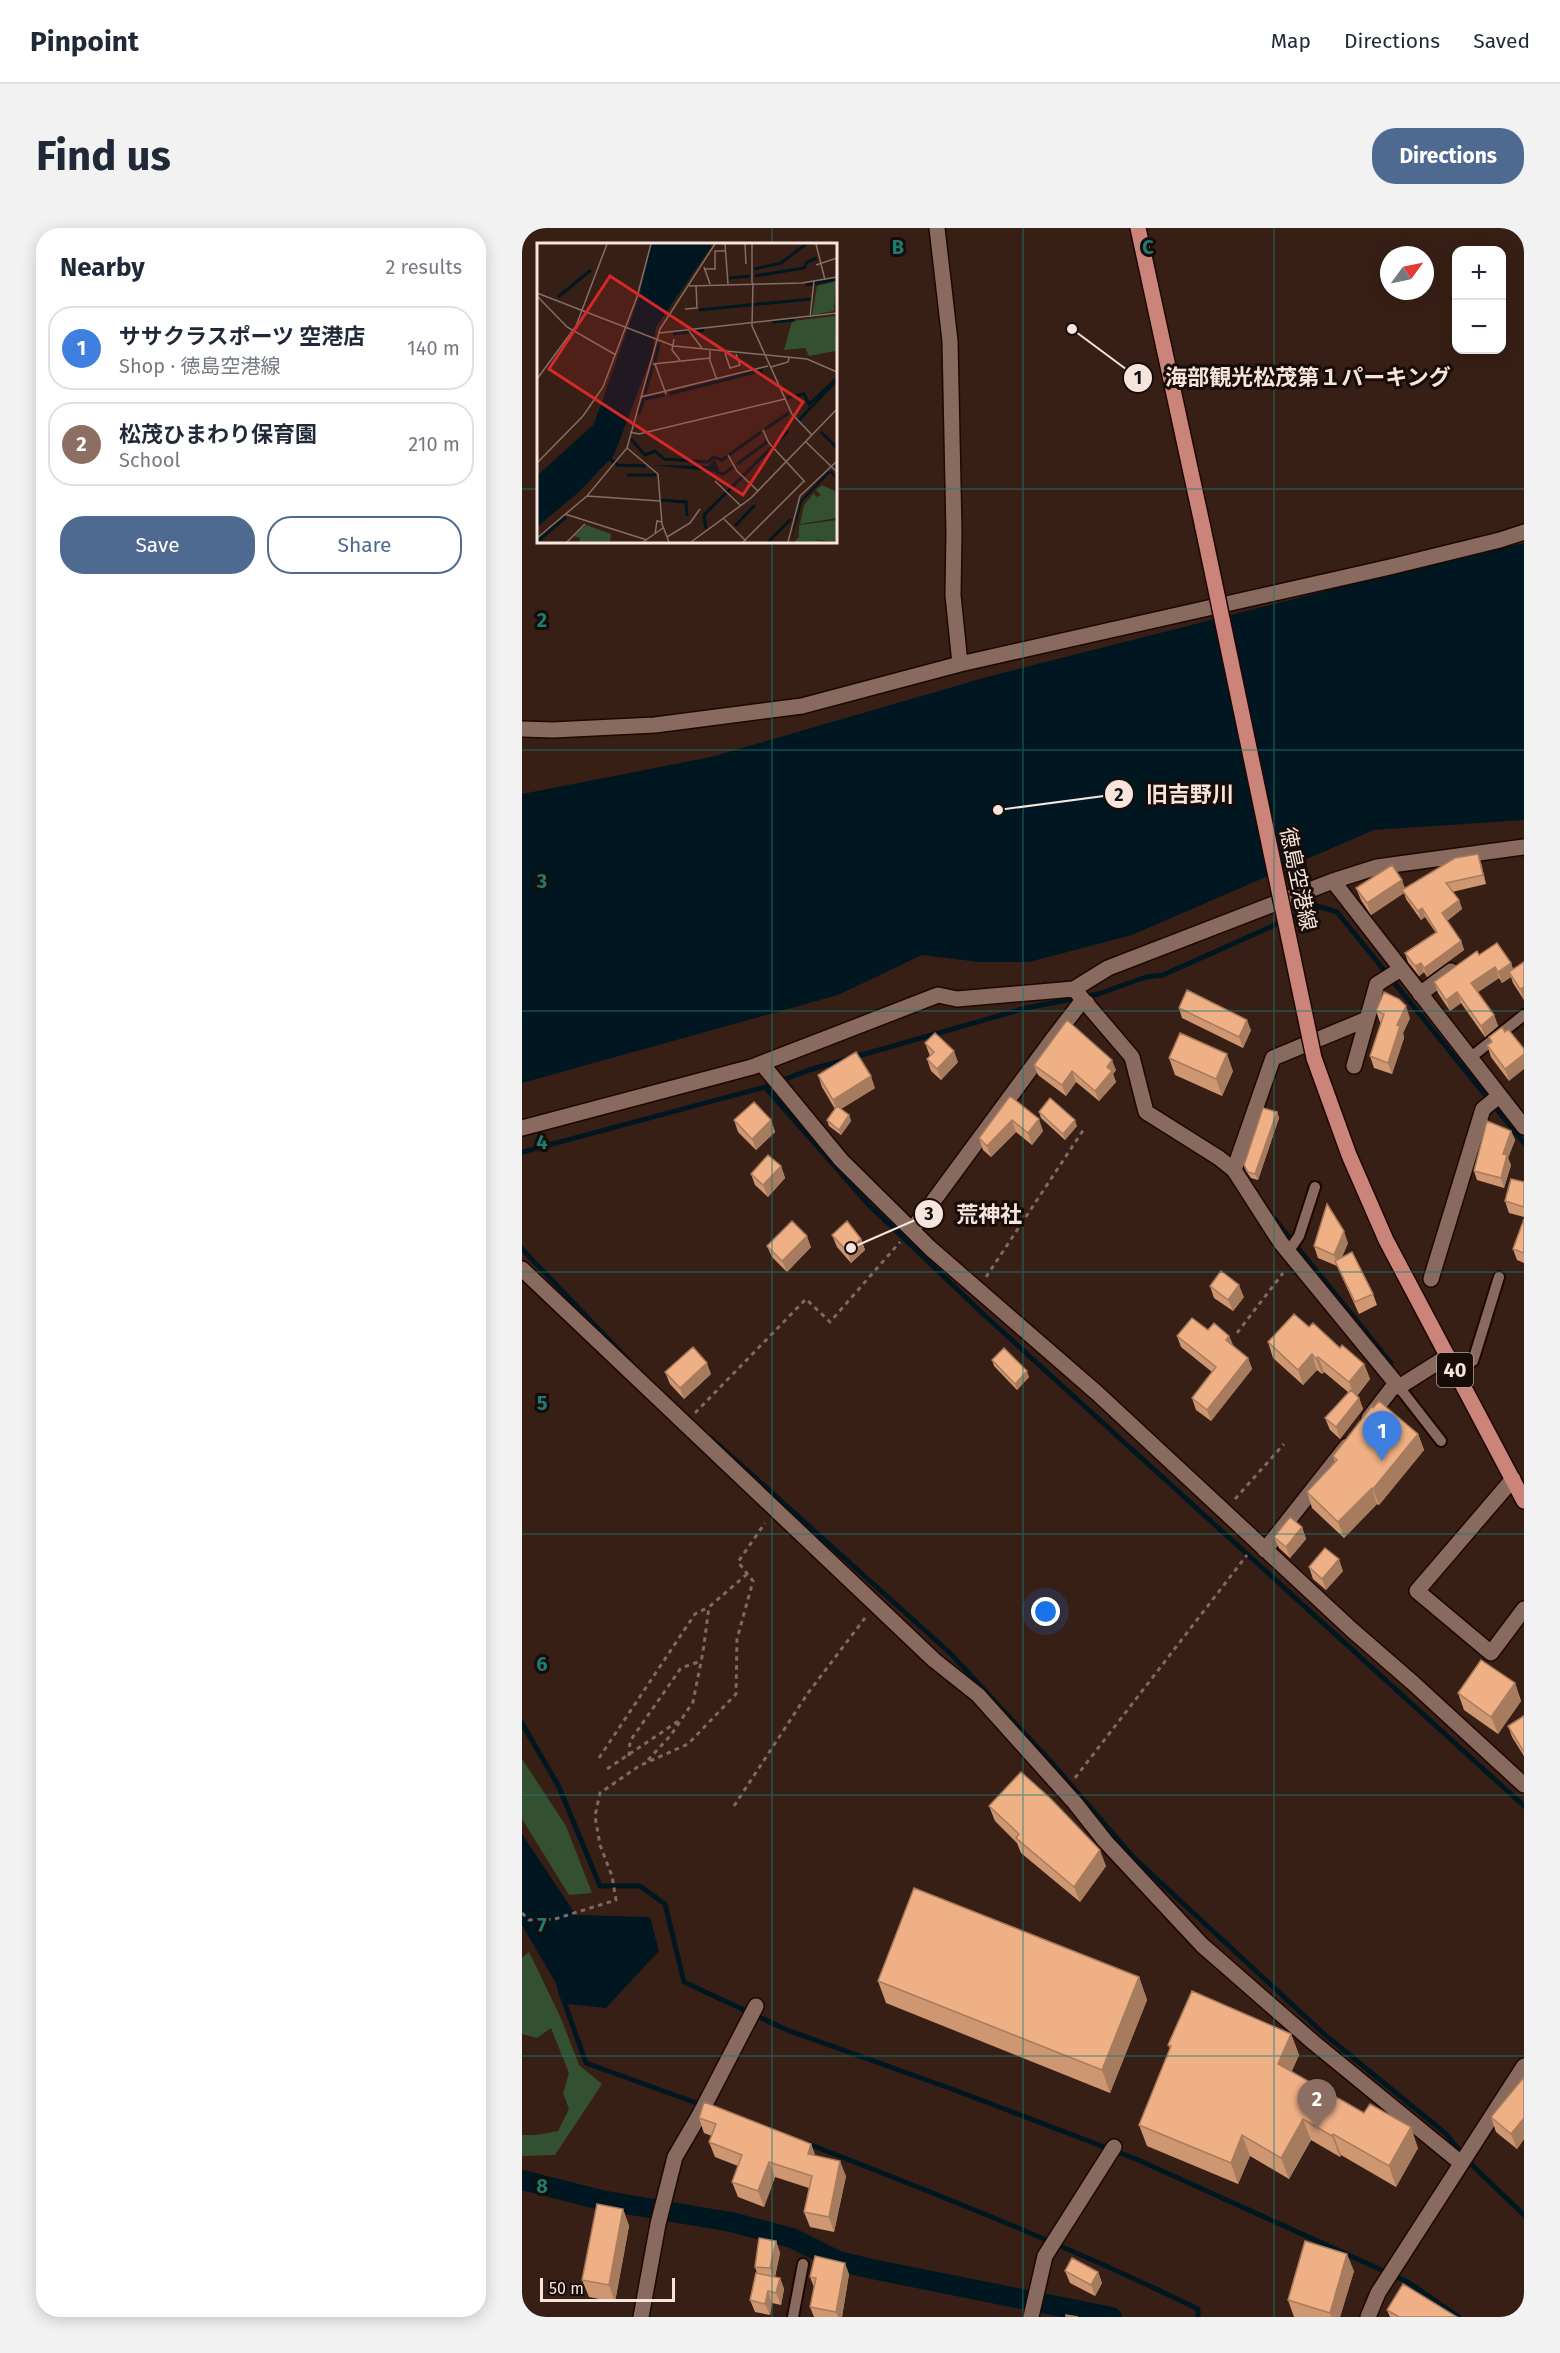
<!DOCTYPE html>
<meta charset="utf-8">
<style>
body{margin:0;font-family:"Fira Sans","Noto Sans JP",sans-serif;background:#f2f2f3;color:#1f2937}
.controls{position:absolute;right:18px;top:18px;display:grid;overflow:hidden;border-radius:12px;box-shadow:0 3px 15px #0003}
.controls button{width:54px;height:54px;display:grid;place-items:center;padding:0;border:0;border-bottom:2px solid #e0e1e3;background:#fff;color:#1f2937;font:30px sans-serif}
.compass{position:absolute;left:858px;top:18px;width:54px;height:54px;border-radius:50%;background:#fff;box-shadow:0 3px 15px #0003;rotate:57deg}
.scale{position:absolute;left:18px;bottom:15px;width:135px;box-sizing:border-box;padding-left:6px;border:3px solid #f6e4dd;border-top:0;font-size:16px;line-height:21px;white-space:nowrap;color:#f6e4dd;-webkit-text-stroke:4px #180c08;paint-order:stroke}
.you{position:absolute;left:524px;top:1384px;width:21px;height:21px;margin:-15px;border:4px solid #fff;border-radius:50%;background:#1a73e8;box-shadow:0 0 0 9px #1a73e833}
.badge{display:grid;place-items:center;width:39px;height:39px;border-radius:50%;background:#4f6a90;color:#fff;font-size:20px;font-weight:700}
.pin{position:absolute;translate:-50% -50px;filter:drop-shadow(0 2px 3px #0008)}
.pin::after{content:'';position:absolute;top:32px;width:21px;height:18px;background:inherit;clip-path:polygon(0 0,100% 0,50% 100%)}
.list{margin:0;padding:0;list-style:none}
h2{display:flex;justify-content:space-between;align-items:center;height:78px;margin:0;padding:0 24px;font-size:26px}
h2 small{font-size:20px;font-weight:400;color:#747a83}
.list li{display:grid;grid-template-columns:39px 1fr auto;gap:18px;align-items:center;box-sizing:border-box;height:84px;margin:0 12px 12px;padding:0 12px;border:2px solid #e0e1e3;border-radius:24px}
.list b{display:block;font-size:22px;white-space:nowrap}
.list p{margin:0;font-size:20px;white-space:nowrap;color:#747a83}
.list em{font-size:20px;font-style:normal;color:#747a83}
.actions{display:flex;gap:12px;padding:18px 24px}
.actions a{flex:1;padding:14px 0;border:2px solid #4f6a90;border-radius:24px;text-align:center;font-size:21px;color:#4f6a90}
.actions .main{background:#4f6a90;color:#fff}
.map{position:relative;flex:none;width:1002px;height:2089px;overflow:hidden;border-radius:24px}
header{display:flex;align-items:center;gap:36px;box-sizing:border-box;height:84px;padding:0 30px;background:#fff;border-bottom:2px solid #e0e1e3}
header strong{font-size:28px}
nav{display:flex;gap:33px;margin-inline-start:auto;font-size:21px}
.intro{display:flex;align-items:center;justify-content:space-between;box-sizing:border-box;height:144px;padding:0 36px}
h1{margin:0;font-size:42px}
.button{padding:15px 27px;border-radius:24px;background:#4f6a90;color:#fff;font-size:21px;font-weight:700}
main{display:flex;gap:36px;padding:0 36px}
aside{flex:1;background:#fff;border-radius:24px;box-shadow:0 3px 15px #0003}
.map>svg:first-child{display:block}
</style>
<header>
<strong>Pinpoint</strong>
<nav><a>Map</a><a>Directions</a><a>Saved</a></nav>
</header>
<div class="intro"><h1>Find us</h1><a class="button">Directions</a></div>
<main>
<aside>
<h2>Nearby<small>2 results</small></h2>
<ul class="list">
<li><span class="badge" style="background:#3f7fe0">1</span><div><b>ササクラスポーツ 空港店</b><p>Shop · 徳島空港線</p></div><em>140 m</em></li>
<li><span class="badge" style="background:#8d6e63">2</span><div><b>松茂ひまわり保育園</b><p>School</p></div><em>210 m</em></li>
</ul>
<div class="actions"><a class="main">Save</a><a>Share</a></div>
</aside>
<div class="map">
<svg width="1002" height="2089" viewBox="0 0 1002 2089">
<rect width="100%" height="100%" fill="#381f15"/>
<path fill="#335130" d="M0 1531 44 1598 70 1665 47 1667 0 1591Z
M7 1724 38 1788 57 1837 80 1856 33 1927 0 1928V1907H14L36 1903 47 1881 41 1865 47 1845 29 1800 15 1810 0 1806V1730Z"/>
<path fill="#001721" d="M1002 315V592L852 602 610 707 507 734H457L400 727 316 767 0 855V566L189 529 465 449 866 347Z
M0 1606 54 1687 128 1689 137 1723 84 1780 46 1776 0 1697Z"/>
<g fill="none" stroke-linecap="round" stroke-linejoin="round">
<path stroke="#001721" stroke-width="5" d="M243 859 287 842 504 780 576 766 624 749 641 747 795 678 815 684 1002 915
M0 924 243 859 347 977 459 1084 1002 1578
M751 989 869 1135
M0 1021 110 1136
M189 1210 428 1425 530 1535 611 1629 802 1806 923 1905 952 1939 1002 1987
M0 1495 37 1559 78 1658H118L143 1676 162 1754 265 1802 427 1860 614 1931 886 2054 937 2089
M37 1759 64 1835 180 1877
M284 1915C417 1967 549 2019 676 2081V2089"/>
<path stroke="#001721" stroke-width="20" d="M0 1952 79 1972 209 1994 270 2010 316 2033 350 2041 590 2089"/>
<g stroke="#1f0702" stroke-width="14">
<path id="lane" d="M948 830 1002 787
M766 1024 777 1008 793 959
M933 1143 951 1133 977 1049
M877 1159 919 1213
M271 2089 281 2036"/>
</g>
<g stroke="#1f0702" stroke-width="18">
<path id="street" d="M415 0 428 113 432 304 431 367 438 436
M0 501 31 502 133 497 280 478 438 436 868 339 978 312 1002 304
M811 653 1002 899
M552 761 610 829 624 884 697 930 712 942 759 1015 877 1159 926 1128
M898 766 929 743
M240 836 319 932 408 1020 575 1165 830 1402 891 1455 1002 1557
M832 838 855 756 879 741
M0 900 230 839 416 767 435 771 552 761 586 740 811 653 855 639 1002 619
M712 942 751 830 845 791
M390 1002 533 808 557 777 565 775
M0 1041 412 1432 456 1467 553 1575 583 1613 680 1717 791 1814 939 1935
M909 1051 961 881 977 868
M847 1190 874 1155
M991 1251 895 1363 969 1425 1002 1381
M743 1322 825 1218
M119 2089 136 1996 153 1929 178 1886 234 1778
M509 2089 523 2028 592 1919
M846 2089 856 2065 1002 1838"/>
</g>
<g stroke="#1f0702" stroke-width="18">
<path id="primary" d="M616 0 681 300
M792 830 827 927 864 1012 1002 1273"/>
</g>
<path stroke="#7f6960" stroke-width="3" stroke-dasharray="4.5 4.5" stroke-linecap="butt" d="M464 1049 562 901
M715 1105 761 1045
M173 1185 284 1071 308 1094 378 1014
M713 1271 762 1216
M107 1528 108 1513 159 1440 179 1433
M77 1530 173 1386 187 1379
M126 1532 149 1507 171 1474 181 1424 187 1379 225 1346
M85 1541 158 1492
M553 1550 725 1327
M212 1578 286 1465 343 1390
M0 1685 7 1692 33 1691 94 1672 90 1648 78 1617 73 1588 78 1565 117 1538 166 1516 214 1466 215 1411 231 1353 216 1334 243 1295"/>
<use href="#lane" stroke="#896a5e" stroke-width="10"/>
<use href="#street" stroke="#896a5e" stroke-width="15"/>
<use href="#primary" stroke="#ca847a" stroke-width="15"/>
<g stroke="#1f0702" stroke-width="18" stroke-linecap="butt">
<path id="primary-bridge" d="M681 300 792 830"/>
</g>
<use href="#primary-bridge" stroke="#ca847a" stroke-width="15"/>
</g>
<path fill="#ce9772" d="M959 635 964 656 930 664 937 672 940 681 925 693 939 713 942 722 905 749 902 744 897 748 886 734 883 725 914 705 903 689 899 692 884 671 882 665 849 687 839 672 834 660H883Z
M957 727 989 735 991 741 1002 734V772L991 755 989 749 980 755 977 750 956 764 972 787 976 798 963 809 939 775 928 783 916 765 912 754Z
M657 780 729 802 721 820 660 790Z
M854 783 888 790 881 805 882 810 870 846 852 840 848 828 859 795 858 794Z
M983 804 987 853 969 829 965 817 969 814 967 809Z
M403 815 436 834 419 852 409 843 405 831 408 828Z
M647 830 711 843 700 868 653 847Z
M512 837 594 842 591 846 594 854 577 873 554 854 544 868 516 847Z
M296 847 353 860 319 881 327 887 329 893 319 907 307 898 305 892 313 881 300 859Z
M488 868 521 903 510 917 494 904 469 929 461 922 457 910Z
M517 884 555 898 543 912 519 890Z
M755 884 757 890 736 952 729 950 724 943 722 937Z
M212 892H249L253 904 234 922 216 904Z
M989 903 993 912 986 930 989 937 982 960 955 952 952 943Z
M259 938 263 950 246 969 233 957 229 946Z
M1002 954V989L987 985 983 973Z
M1002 991V1035L995 1032 991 1021Z
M310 1007 339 1011 343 1022 329 1035 315 1019Z
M826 1015 820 1029 851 1066 855 1077 837 1086 815 1038 796 1030 792 1018Z
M245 1018 289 1019 265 1044 250 1029Z
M688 1058 722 1069 711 1083 692 1070Z
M787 1099 842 1136 848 1151 835 1168 837 1170 841 1181 818 1211 808 1202 803 1190 826 1164 802 1144 800 1146 795 1142 781 1157 751 1130 746 1114Z
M686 1102 707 1108 711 1118 726 1130 730 1141 689 1193 674 1182 670 1170 690 1144 659 1119 655 1108Z
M470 1132 507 1149 495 1162 472 1138Z
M143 1144 189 1146 162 1171 148 1156Z
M896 1206 902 1222 857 1277 855 1276 822 1310 790 1280 785 1264 813 1234 811 1228Z
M780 1299 784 1311 768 1330 757 1320 752 1309Z
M787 1339 821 1343 804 1362 791 1351Z
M993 1455 999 1473 976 1506 942 1482 936 1465Z
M1002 1488V1528L990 1509 986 1498Z
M467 1578 584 1638 558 1674 499 1625 495 1615 473 1593Z
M617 1749 625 1772 588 1865 364 1775 356 1753Z
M769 1806 777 1827 769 1844 896 1920 874 1959 819 1927 818 1929 789 1912 767 1951 728 1928 716 1956 625 1918 617 1897 648 1821 646 1817Z
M1002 1849V1911L995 1921 974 1904 969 1889Z
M177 1890 289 1916 293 1927 324 1948 312 2004 288 1999 282 1984 287 1960 253 1949 242 1979 216 1969 210 1954 216 1938 193 1929 187 1914 190 1908 182 1905Z
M101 1981 107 1998 93 2074 67 2069 60 2052Z
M254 2013 258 2025 253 2049 258 2050 262 2061 259 2077 250 2075 248 2087 233 2084 228 2072 235 2045 233 2039Z
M543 2043 576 2044 580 2055 573 2068 548 2055Z
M832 2043 818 2089H772L766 2072Z
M327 2046 320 2089H292L288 2079 292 2059 288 2049Z
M865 2082 935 2089H868Z"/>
<path fill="#a77b5d" d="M956 626 959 635 964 656 961 647Z
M880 652 884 663 880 662 882 665 849 687 845 675Z
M937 672 940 681 923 694 920 685Z
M900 680 903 689 899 692 896 683Z
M939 713 942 722 905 749 902 740Z
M899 735 902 744 897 748 893 738Z
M989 735 993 746 987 744 989 749 980 755 976 744Z
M973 739 977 750 953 766 949 755Z
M1002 759V772L998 761Z
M935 764 939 775 928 783 924 772Z
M884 778 888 790 881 805 882 810 870 846 866 835 875 797Z
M972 787 976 798 963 809 959 798Z
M725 792 729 802 721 820 717 809Z
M432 823 436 834 419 852 415 841Z
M705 826 711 843 700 868 694 851Z
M1002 826V841L987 853 983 841Z
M590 832 594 842 591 846 594 854 577 873 573 863 585 839Z
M550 843 554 854 544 868 540 857Z
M349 848 353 860 315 883 311 872Z
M755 884 757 890 736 952 733 946Z
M327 887 329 893 319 907 317 902Z
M517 891 521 903 510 917 506 905Z
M249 892 253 904 234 922 230 911Z
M490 892 494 904 469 929 465 918Z
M553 892 555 898 543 912 541 906Z
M989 903 993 912 986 930 989 937 982 960 979 950 981 926Z
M259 938 263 950 246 969 241 957Z
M822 1003 826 1015 816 1038 812 1027Z
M285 1008 289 1019 265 1044 260 1033Z
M339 1011 343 1022 329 1035 325 1023Z
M717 1057 722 1069 711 1083 706 1072Z
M707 1108 712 1119 704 1112Z
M790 1126 795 1142 781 1157 776 1142Z
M796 1129 802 1144 800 1146 794 1131Z
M726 1130 730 1141 689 1193 685 1182Z
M185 1135 189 1146 162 1171 158 1160Z
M842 1136 848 1151 833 1170 827 1154Z
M505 1143 507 1149 495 1162 493 1156Z
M837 1170 841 1181 818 1211 814 1199Z
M896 1206 902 1222 857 1277 851 1261Z
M850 1260 855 1276 822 1310 816 1294Z
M780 1299 784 1311 768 1330 764 1319Z
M817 1331 821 1343 804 1362 800 1351Z
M993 1455 999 1473 976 1506 969 1489Z
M578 1622 584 1638 558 1674 552 1659Z
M617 1749 625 1772 588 1865 580 1842Z
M769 1806 777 1827 764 1857 756 1836Z
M1002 1890V1911L995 1921 989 1906Z
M781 1891 789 1912 767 1951 759 1930Z
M889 1899 896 1920 874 1959 867 1938Z
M811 1906 819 1927 818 1929 810 1908Z
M720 1907 728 1928 716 1956 709 1935Z
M289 1916 295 1932 286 1926Z
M318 1933 324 1948 312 2004 307 1989Z
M247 1934 253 1949 242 1979 236 1963Z
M101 1981 107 1998 93 2074 87 2057Z
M254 2013 258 2025 252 2052 248 2040Z
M825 2026 832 2043 818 2089H809L808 2085Z
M323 2035 327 2046 320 2089H316L314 2084Z
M576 2044 580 2055 573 2068 569 2057Z
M258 2050 262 2061 259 2077 254 2065Z
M246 2063 250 2075 248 2087 243 2076Z"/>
<path fill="#efb085" stroke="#a77b5d" stroke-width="1.5" d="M956 626 961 647 924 655 937 672 920 685 939 713 902 740 899 735 893 738 883 725 915 704 900 680 896 683 880 662 933 630Z
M870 637 880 652 845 675 834 660Z
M975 715 989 735 976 744 973 739 949 755 972 787 959 798 935 764 924 772 912 754 955 723 957 727Z
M1002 734V759L998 761 987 744Z
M665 762 725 792 717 809 657 780Z
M862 764 877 771 884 778 875 797 878 798 866 835 848 828 862 786 854 783Z
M545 792 590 832 585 839 590 843 573 863 550 843 540 857 512 837Z
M980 799 983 804 986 801 1002 821V826L983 841 965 817 970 814 967 809Z
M413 805 432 823 415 841 405 831 412 824 403 815Z
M658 805 705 826 694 851 647 830Z
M334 824 349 848 311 872 296 847Z
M488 868 517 891 506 905 490 892 465 918 457 910Z
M528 870 553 892 541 906 517 884Z
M232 874 249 892 230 911 212 892Z
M315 878 327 887 317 902 305 892Z
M741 880 755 884 733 946 726 944 722 937Z
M965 893 989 903 981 926 985 927 979 950 952 943Z
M246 927 259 938 241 957 229 946Z
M989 951 1002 954V979L983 973Z
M805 976 822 1003 812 1027 792 1018Z
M1002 991V1025L991 1021Z
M270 993 285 1008 260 1033 245 1018Z
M325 993 339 1011 325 1023 310 1007Z
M830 1024 851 1066 833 1074 813 1033Z
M699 1043 717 1057 706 1072 688 1058Z
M772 1086 787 1099 791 1095 818 1120 820 1117 842 1136 827 1154 796 1129 794 1131 790 1126 776 1142 746 1114Z
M670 1090 686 1102 692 1095 707 1108 704 1112 726 1130 685 1182 670 1170 694 1139 655 1108Z
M171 1119 185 1135 158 1160 143 1144Z
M482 1120 505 1143 493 1156 470 1132Z
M829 1162 837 1170 814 1199 803 1190Z
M857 1173 896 1206 851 1261 850 1260 816 1294 785 1264 815 1232 811 1228 850 1178 851 1180Z
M768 1289 780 1299 764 1319 752 1309Z
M803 1320 817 1331 800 1351 787 1339Z
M959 1432 993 1455 969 1489 936 1465Z
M1002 1488V1524L986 1498Z
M499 1544 529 1571 578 1622 552 1659 494 1610 497 1606 467 1578Z
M392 1660 617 1749 580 1842 356 1753Z
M670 1763 769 1806 756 1836 842 1885 848 1876 889 1899 867 1938 811 1906 810 1908 781 1891 759 1930 720 1907 709 1935 617 1897 649 1818 646 1817Z
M1002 1849V1890L989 1906 969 1889Z
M182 1874 289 1916 286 1926 318 1933 307 1989 282 1984 290 1948 247 1934 236 1963 210 1954 220 1927 187 1914 194 1896 177 1890Z
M75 1976 101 1981 87 2057 60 2052Z
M237 2010 254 2013 248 2040 233 2039Z
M783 2013 825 2026 808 2085 766 2072Z
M293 2028 323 2035 314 2084 288 2079 294 2050 288 2049Z
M550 2030 576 2044 569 2057 543 2043Z
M234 2045 258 2050 254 2065 246 2063 243 2076 228 2072Z
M881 2056 935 2089H877L865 2082Z
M544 2087 556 2089H544Z"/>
<path fill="none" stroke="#1b7c74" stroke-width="1.5" stroke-opacity="0.55" d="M250 0V16M501 0V2089M752 0V2089M0 261H16M314 261H1002M250 314V2089M0 522H1002M0 783H1002M0 1044H1002M0 1306H1002M0 1567H1002M0 1828H1002"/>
<g text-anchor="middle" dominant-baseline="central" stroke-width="6" stroke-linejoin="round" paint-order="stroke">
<rect fill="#180c08" stroke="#b3a39d" stroke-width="1.5" x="915" y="1125" width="36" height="34" rx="4.5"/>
<g font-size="20" font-weight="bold" fill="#f6e4dd">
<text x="933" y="1142">40</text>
</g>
<g font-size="21" fill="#f6e4dd" stroke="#180c08">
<text transform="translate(776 651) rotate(78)">徳島空港線</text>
</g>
</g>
<g transform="translate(15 15)">
<rect width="300" height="300" fill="#381f15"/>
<path d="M299 38 297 68 275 72 280 43ZM298 73 300 122 298 108 272 113 268 105 247 107 255 78ZM285 242 300 249V275L263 281 267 262 277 250 279 254 284 252 279 247ZM300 277V295L296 299 276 296 286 299H257L262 294V282ZM49 282 74 291 73 299H42L43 295 37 293Z" fill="#335130"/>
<path d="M114 1H176L119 84 115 112 77 212 42 249 0 284V233L57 181 103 51ZM177 216 182 226 180 229 116 222 172 223ZM295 228 300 236 293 230 265 259 254 299 263 258 290 229Z" fill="#001721"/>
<path fill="none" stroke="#001721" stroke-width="3" d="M217 26 244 20 269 1M218 33 267 25 270 19 280 15M192 35 213 33M269 42 300 36M21 54 54 27M162 67 274 56M235 79 258 77M136 91 167 87M118 119 122 100M108 150 116 123M132 151 226 127M250 155 267 151 272 161 300 135M102 171 107 156 127 152M262 177 300 137M228 186 252 170M284 189 300 205M94 196 108 212 118 208 127 216 171 219 176 214 185 217 224 189M73 216 81 222 109 223M200 221 230 199M179 229 186 231 196 224M90 232H119M123 257 149 259 150 273M198 283 218 262M169 286 167 272 251 188M0 299 29 274M231 299 254 276"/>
<path fill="none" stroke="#846e65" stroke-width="1.5" d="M188 1 191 41M208 1 209 21M215 1V40M279 1 288 37M279 22 300 15M167 24 173 41M168 26H178V8H189M216 40 215 83 255 171 275 192M152 43 265 40 300 34M0 50 137 103 270 116 300 129M0 53 30 84 79 112M148 66 160 65 159 42M273 74 277 38M152 88 165 105M122 90 300 70M137 96 135 107 143 117M188 110 193 125 203 122 199 111M172 115 180 137M116 121 173 115V108M118 121 129 151M234 124 251 119 252 115M0 136 39 83 70 1M104 154 231 123M226 187 232 200 268 239M93 189 102 191 248 156M269 199 300 229M90 205 121 231 125 281 132 299M191 212 200 228 221 248M0 220 46 173 66 144 100 54 114 1M178 238 204 263M50 253 123 258M28 271 110 297M187 276 209 298M118 291 120 278 125 279M130 294 153 280 163 266M0 295 50 253 90 205 123 86 178 1M30 299 48 281M106 299 126 285M154 299 214 255 300 166M206 299 267 238M251 299 263 253 300 218"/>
<path fill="#d62828" fill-opacity="0.15" stroke="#d62828" stroke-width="3" d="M73 33 266 159 206 252 12 126Z"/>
<rect width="300" height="300" fill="none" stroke="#f6e4dd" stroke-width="3"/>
</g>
<g font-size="20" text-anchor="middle" font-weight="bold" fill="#1b7c74" stroke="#180c08" stroke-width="6" stroke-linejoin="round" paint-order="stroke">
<text x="376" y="26">B</text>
<text x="626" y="26">C</text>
<text x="20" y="399">2</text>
<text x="20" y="660">3</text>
<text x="20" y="921">4</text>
<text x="20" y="1182">5</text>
<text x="20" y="1443">6</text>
<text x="20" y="1704">7</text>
<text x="20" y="1965">8</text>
</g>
<path fill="none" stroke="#f6e4dd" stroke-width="2" d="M550 101L616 150M476 582L597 566M329 1020L407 986"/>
<g fill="#f6e4dd" stroke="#180c08" stroke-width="2">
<circle cx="550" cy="101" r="6"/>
<circle cx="476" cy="582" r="6"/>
<circle cx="329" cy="1020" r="6"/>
<circle cx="616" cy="150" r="15"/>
<circle cx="597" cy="566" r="15"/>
<circle cx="407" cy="986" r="15"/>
</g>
<g font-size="18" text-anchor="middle" font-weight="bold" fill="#111">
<text x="616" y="156">1</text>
<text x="597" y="573">2</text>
<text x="407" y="992">3</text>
</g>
<g font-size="22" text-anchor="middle" font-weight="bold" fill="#f6e4dd" stroke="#180c08" stroke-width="6" stroke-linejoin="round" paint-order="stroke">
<text x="786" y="157">海部観光松茂第１パーキング</text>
<text x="668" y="574">旧吉野川</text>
<text x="467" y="994">荒神社</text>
</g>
</svg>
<div class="controls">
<button>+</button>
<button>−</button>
</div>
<svg class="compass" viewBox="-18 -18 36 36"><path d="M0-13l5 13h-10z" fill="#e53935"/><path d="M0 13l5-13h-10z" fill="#747a83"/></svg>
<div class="scale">50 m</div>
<div class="you"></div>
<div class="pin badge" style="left:860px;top:1233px;background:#3f7fe0">1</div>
<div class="pin badge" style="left:795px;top:1901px;background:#8d6e63">2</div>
</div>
</main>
